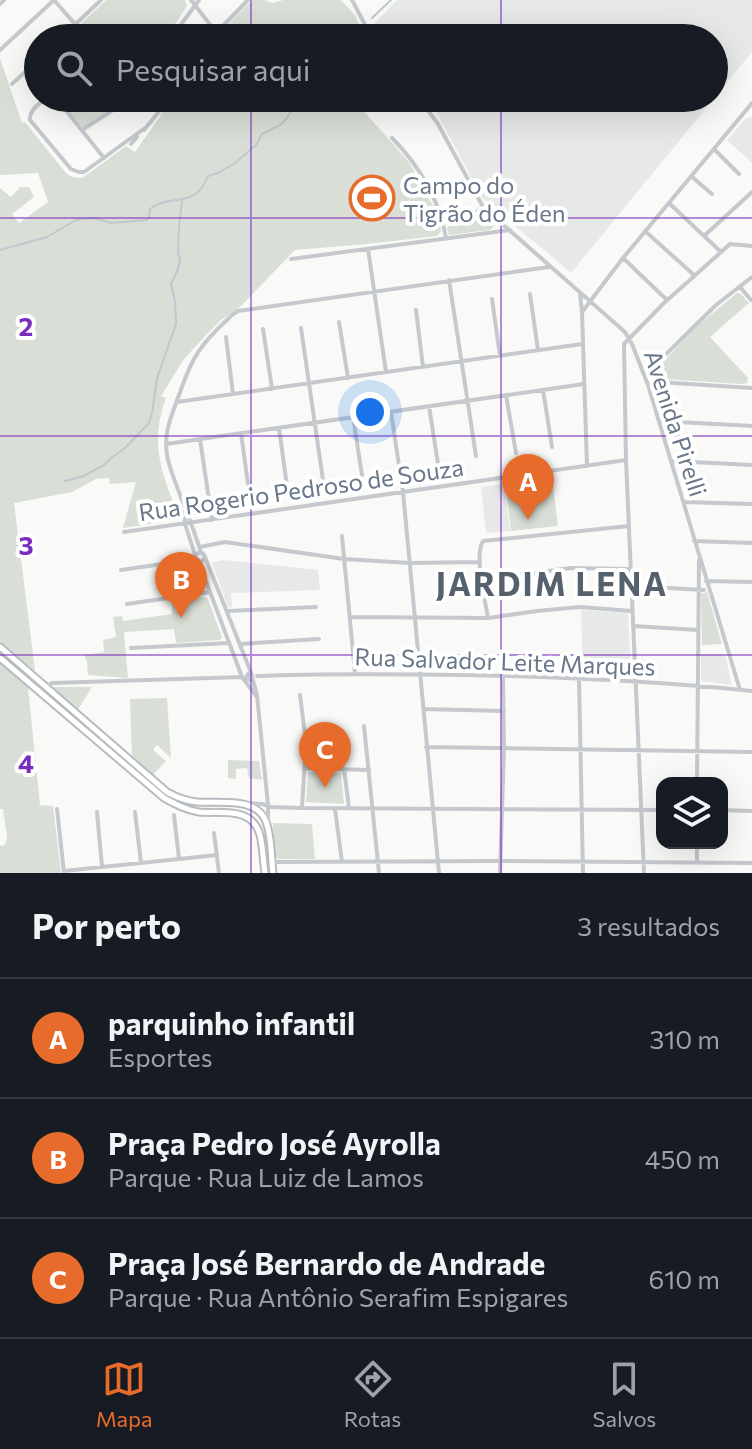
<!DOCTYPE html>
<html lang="pt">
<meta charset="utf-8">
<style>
body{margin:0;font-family:Commissioner,sans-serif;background:#242831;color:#f1f3f6}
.controls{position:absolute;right:24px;bottom:24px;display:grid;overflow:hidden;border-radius:16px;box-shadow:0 8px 32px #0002}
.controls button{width:72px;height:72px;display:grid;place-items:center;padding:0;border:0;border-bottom:2px solid #363941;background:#171b24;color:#f1f3f6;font:40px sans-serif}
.you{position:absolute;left:370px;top:412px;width:28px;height:28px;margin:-20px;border:6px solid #fff;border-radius:50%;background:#1a73e8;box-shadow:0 0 0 12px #1a73e833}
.badge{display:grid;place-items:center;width:52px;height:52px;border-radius:50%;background:#e76b2a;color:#fff;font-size:26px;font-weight:700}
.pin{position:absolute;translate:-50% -66px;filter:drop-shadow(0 2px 4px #0008)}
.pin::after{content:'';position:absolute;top:42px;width:28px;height:24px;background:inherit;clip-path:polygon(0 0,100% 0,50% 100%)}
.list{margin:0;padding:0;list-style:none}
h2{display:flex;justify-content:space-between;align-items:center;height:104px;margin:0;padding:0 32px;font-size:34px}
h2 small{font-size:26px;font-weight:400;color:#9ea1a6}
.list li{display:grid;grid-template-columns:52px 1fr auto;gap:24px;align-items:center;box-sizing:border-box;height:120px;padding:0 32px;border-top:2px solid #363941}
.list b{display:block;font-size:30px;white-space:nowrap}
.list p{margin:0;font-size:26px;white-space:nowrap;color:#9ea1a6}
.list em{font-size:26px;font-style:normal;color:#9ea1a6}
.icon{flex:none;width:44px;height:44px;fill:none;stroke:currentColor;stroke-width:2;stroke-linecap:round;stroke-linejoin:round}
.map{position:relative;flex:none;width:752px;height:873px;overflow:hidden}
.search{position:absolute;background:#171b24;box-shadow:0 8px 32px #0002;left:24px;right:24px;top:24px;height:88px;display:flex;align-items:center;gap:20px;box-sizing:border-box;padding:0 28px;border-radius:44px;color:#9ea1a6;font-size:30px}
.sheet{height:464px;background:#171b24}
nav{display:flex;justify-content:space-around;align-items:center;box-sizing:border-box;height:112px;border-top:2px solid #363941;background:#171b24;font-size:22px;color:#9ea1a6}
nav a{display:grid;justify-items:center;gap:4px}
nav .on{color:#e76b2a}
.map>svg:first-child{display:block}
</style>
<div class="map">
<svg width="752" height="873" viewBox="0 0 752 873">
<rect width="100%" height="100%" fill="#f9faf7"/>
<path fill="#e7e9e8" d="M397 0H752V52L571 273 482 198 437 113 423 98H714V38H375L370 28Z
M748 117H752V163L727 140 745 119Z
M504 484 510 531 486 533 481 487Z
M224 560 318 570 320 590 231 593 232 607 230 608 227 605 212 562Z
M581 610 628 613 631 675 583 674Z
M701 654 725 655 732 685 701 681Z"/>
<path fill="#d9dfd6" d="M106 0H185L187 6 166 38H89L82 29V23Z
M252 0H264L273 3 283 0H341L355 15 365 38H215Z
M0 58 22 123 25 122 66 173 72 177 82 178 85 176 126 146 135 152 173 98H352L409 162 438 215 441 231 437 236 367 244 295 250 240 307 221 320 209 332 184 359 161 396 166 398C149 443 162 475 179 516L178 520 123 528 136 482 110 484 109 478 96 479 72 492 14 503 35 671 0 643V188L11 197 20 187H29L34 197 12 214 19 223 48 202 38 173 0 175Z
M57 98H125L84 127 81 126Z
M483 213 494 222V226L490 230 449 235 447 228 453 222 470 220Z
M737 293H740L749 303 710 337 748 378 747 383 741 384 663 379 655 373 657 368 698 325Z
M552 478 558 526 511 531 505 483Z
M707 592 722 644 702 645 701 594Z
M205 597 208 599 222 637 220 640 176 643 174 629 124 632 128 678 88 675 87 661 84 655 104 652 103 640 116 637 113 617 122 616 123 621 172 614V601Z
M0 662 28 687 40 805 53 806 61 873H0V846L5 845 7 838 3 809H0Z
M52 687H92L77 711Z
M167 698 171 758 157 745 153 750 166 761 153 775 132 758 130 699Z
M228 760 259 761 262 780 249 778 247 768 236 769V779L228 778Z
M308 772 341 773 344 804 306 802Z
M273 823 312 824 315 859H278L275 856Z"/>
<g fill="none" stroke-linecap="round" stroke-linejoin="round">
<path stroke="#bfc8ce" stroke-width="2" d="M372 18 391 0
M357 38 364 32
M0 250 47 237 76 220 94 218 111 223 147 220 149 217 150 209C170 193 195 210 208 176L218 173 235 163 256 145 262 134 280 125 287 118 299 98
M65 481 84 476 104 465 111 458 125 448 149 423 152 413 157 378 176 324 175 301 171 284 178 269 180 259 178 253 179 227 182 201"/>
<g stroke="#b7bcc1" stroke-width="9">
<path id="secondary" d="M0 647 167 792C176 797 186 801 197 802 219 804 257 796 266 822 272 837 271 857 273 873
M0 658 164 798C175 804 186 810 199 812 221 814 252 806 260 835 263 847 263 861 265 873"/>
</g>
<path stroke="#c5c8cd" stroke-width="4" d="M54 0 87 38
M191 0 215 31
M352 0 372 38
M0 4 4 0
M61 38 101 0
M171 38 199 0
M211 38 248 0
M0 50 54 0
M12 84 38 60
M46 98C39 104 29 110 30 120L71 169 79 172H84L145 128
M56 98 104 158
M419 98 438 124 483 207 625 332 632 344 648 385 740 690
M82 130 119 106 127 98
M144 130 170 98
M392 138C419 165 440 201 446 238
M131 144 137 137
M714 149 739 174
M691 176 712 194
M669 203 721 252
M443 219 471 216 483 207
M645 231 694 275
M704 236 752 192
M368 249 386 372
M623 258 667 300
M291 259 510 230
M449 280 476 456
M740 287 751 300
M580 293 582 312 587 466
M530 294 538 350
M492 299 500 356
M416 310 423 367
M582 312 623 258 752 103
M339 322 348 378
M301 328 323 480
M263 329 272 389
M226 337 233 394
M658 382 651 375 652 368 716 305 752 277
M648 385 658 382 752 388
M543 390 552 447
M506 395 516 453
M177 402 582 344
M429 406 438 464
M391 412 403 492 439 873
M353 417 362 475
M659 421 752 426
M279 428 287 486
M241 433 249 491
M200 439 212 520
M166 444 584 384
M672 461 752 465
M683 502 752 504
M185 510V524L196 558
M124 532 626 460
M342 536 355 673
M694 541 752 543
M200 547 225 542 344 559 410 563 480 562
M195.5 557a4.5 4.5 0 1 1 9 0a4.5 4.5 0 1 1-9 0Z
M201 553C192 521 177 492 168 460 162 436 171 417 179 395 185 379 189 365 199 351 208 337 221 326 232 315L238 311 549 267
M205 557 252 675
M198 560 242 677 257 697
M121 570 197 559
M483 580 570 568 630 569
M706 581 752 582
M631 586 704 590
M127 604 210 592
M227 611 316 607
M350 617 488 618 537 611 580 607 632 611
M488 618C485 600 474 556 483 541L629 526
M633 626 698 630
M240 644 319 639
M131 648 229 643
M249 673 252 677 250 680 246 677Z
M257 676C327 673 396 674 465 675 561 677 657 681 752 691
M252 677 257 695 268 805V825
M579 678 583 873
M46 687 52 683 242 677
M300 695 306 743 302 808
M423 709 504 711
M364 726 379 873
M426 747 752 752
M304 768 369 770
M344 769 349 808
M697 783 699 560
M245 803 262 804 271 807 302 808 662 810
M57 809 64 873
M335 809 342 862
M722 810 752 811
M97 812 102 867
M135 812 141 863
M174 815 179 859
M214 833 219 873
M271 862 496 861 752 863
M697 863V843
M64 871 217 855
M500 873 504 748 503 676
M644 873 626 460 624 344 663 304 730 244 752 246"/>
<use href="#secondary" stroke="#fff" stroke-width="5"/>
</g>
<path fill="none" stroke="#7b2cbf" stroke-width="2" stroke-opacity="0.55" d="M251 0V38M501 0V38M251 98V873M501 98V873M0 218H752M0 436H752M0 655H752"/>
<defs>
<g id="stadium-ring" transform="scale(2.3)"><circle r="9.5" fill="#fff" stroke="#e76b2a" stroke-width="1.5"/><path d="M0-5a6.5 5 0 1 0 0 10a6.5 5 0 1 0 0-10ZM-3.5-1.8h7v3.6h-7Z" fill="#e76b2a"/></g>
</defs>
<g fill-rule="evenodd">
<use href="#stadium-ring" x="372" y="198"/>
</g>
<g text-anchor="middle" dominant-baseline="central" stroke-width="8" stroke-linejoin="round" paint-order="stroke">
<g font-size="24" fill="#687789" stroke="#fff" text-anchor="start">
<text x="403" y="184">Campo do<tspan x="403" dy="28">Tigrão do Éden</tspan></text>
</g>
<g font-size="24" fill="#687789" stroke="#fff">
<text transform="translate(676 423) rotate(72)">Avenida Pirelli</text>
<text transform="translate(301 489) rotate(-8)">Rua Rogerio Pedroso de Souza</text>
<text transform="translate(505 661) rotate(2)">Rua Salvador Leite Marques</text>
</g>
<g font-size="32" font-weight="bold" letter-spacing="2" fill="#56616e" stroke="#fff">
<text x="552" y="583">JARDIM LENA</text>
</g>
</g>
<g font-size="26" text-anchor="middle" font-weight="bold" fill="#7b2cbf" stroke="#fff" stroke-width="8" stroke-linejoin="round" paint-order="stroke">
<text x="26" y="336">2</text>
<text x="26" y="555">3</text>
<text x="26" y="773">4</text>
</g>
</svg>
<div class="controls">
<button><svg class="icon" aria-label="layers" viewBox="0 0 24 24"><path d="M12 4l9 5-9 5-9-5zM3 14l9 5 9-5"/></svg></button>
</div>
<div class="you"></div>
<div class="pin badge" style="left:528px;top:520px">A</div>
<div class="pin badge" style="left:181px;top:618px">B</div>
<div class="pin badge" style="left:325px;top:788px">C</div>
<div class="search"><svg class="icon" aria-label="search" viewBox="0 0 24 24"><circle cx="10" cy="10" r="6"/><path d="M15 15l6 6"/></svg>Pesquisar aqui</div>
</div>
<section class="sheet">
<h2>Por perto<small>3 resultados</small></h2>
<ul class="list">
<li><span class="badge">A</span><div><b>parquinho infantil</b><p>Esportes</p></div><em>310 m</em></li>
<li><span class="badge">B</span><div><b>Praça Pedro José Ayrolla</b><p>Parque · Rua Luiz de Lamos</p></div><em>450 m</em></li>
<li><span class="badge">C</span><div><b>Praça José Bernardo de Andrade</b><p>Parque · Rua Antônio Serafim Espigares</p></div><em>610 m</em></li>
</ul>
</section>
<nav>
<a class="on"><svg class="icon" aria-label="map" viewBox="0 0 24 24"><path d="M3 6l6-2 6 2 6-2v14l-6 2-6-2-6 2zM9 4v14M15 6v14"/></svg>Mapa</a>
<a><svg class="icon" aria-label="directions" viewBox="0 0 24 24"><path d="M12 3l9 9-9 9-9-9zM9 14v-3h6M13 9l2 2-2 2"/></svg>Rotas</a>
<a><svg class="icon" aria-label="saved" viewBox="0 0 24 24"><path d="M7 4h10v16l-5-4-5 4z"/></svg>Salvos</a>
</nav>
